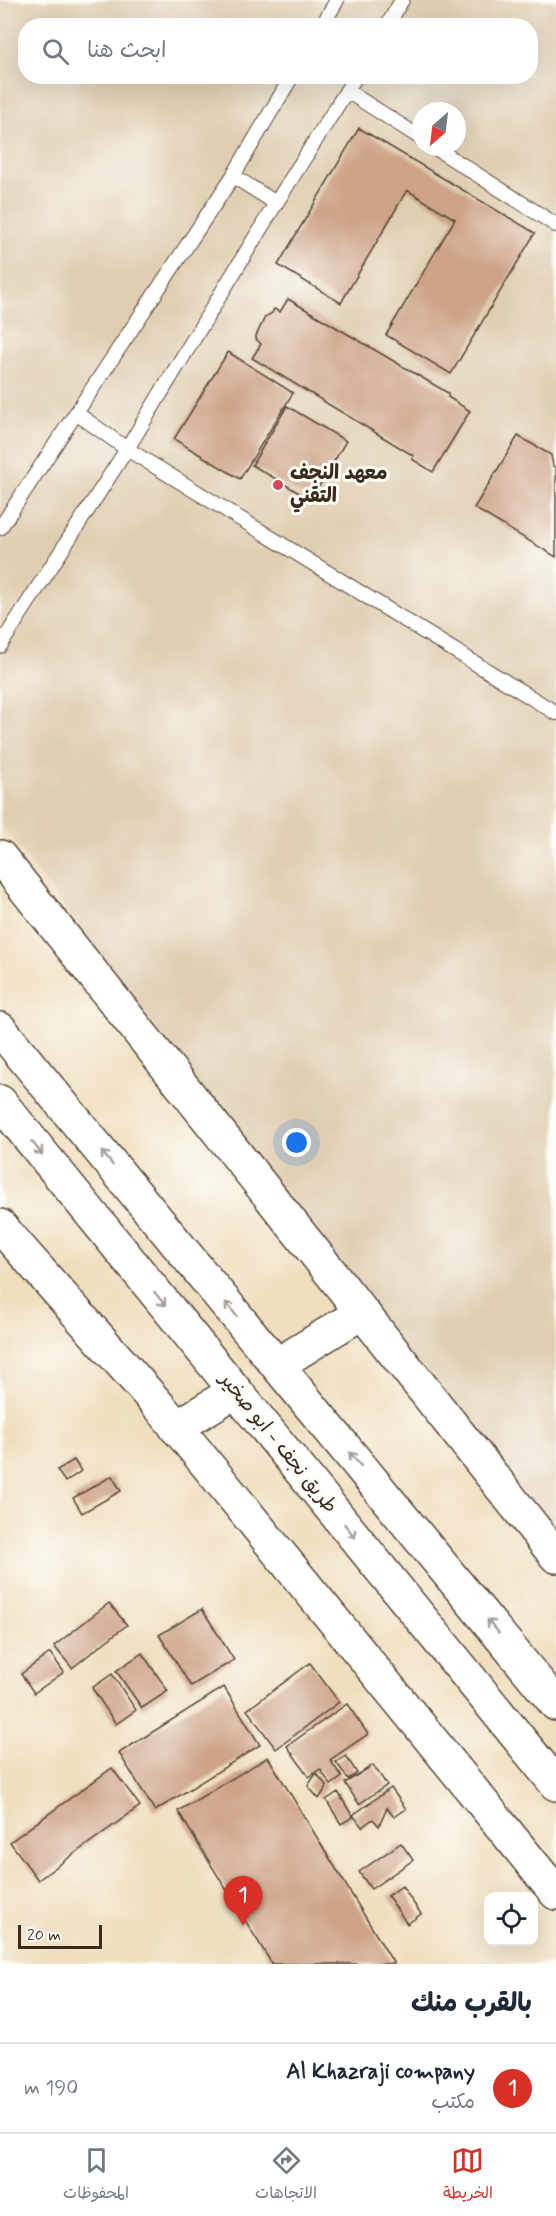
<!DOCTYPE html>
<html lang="ar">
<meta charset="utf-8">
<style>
body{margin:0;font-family:Mynerve,"Playpen Sans Arabic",sans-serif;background:#f2f2f3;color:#1f2937;direction:rtl}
.controls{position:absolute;right:18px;bottom:18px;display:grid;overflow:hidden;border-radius:12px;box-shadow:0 6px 24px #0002}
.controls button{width:54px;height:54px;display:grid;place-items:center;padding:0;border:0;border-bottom:2px solid #e0e1e3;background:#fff;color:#1f2937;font:30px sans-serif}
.compass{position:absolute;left:412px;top:102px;width:54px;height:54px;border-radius:50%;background:#fff;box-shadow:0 6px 24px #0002;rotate:208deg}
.scale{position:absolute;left:18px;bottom:15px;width:84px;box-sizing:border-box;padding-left:6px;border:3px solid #3b2a1e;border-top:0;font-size:16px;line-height:21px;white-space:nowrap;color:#3b2a1e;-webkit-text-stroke:4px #fdfcf7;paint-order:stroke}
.you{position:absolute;left:297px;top:1143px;width:21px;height:21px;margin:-15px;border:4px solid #fff;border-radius:50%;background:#1a73e8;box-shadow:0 0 0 9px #1a73e833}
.badge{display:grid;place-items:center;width:39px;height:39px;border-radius:50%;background:#d93025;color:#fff;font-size:20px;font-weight:700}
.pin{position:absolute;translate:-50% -50px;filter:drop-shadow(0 2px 3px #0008)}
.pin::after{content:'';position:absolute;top:32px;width:21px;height:18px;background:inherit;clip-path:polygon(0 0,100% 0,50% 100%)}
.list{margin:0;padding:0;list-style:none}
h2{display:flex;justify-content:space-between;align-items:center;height:78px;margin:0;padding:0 24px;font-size:26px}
h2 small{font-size:20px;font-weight:400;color:#747a83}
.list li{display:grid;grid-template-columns:39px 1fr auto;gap:18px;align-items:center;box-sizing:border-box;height:90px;padding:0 24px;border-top:2px solid #e0e1e3}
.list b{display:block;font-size:22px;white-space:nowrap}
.list p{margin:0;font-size:20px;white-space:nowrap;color:#747a83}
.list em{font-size:20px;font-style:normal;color:#747a83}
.icon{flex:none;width:33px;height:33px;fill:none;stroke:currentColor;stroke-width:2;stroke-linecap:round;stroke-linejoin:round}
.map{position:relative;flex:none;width:556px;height:1964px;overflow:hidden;direction:ltr}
.search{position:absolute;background:#fff;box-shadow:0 6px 24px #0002;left:18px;right:18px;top:18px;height:66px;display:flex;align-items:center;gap:15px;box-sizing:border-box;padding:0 21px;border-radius:24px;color:#747a83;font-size:22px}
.sheet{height:168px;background:#fff}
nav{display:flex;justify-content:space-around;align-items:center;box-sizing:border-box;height:84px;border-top:2px solid #e0e1e3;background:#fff;font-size:16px;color:#747a83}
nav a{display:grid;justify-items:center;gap:3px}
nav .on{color:#d93025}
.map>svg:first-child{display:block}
</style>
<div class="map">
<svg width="556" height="1964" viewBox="0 0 556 1964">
<rect width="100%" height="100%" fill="#fdfcf7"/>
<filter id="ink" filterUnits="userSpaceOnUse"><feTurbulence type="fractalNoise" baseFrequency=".0167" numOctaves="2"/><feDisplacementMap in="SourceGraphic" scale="12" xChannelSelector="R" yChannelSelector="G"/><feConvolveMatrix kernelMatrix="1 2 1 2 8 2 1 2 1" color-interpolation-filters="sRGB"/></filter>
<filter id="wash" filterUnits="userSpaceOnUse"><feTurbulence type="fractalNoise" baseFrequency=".008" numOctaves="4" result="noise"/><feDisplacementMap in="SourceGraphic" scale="24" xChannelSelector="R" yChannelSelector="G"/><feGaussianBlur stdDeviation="1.35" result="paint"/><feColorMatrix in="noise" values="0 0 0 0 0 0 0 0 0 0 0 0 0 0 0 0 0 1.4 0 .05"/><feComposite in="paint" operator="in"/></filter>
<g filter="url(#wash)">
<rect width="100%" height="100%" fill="#efdfbf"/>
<path fill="#dfceb1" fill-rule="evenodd" d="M0 0H556V1562L0 823ZM26 26H530V76H26ZM421 111H457V147H421Z"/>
<g id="blocks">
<path fill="#cea387" d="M359 128 535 233 451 374 386 335 455 219 407 190 341 303 278 265Z
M288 299 448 393V397L470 411 433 472 412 459 414 456 252 358 261 344 256 339V336L265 317 272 313 274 309 280 312Z
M228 352 293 393 240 479 174 439Z
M287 406 346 441 311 500 252 465Z
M518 436 551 455 553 466 556 468V557L474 508Z
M74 1460 81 1471 65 1482 57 1470Z
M112 1476 121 1491 82 1513 73 1498Z
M109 1603 127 1625 72 1668 54 1646Z
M202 1609 234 1660 191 1686 159 1635Z
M50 1653 64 1672 34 1693 21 1674Z
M142 1653 168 1691 142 1708 116 1671Z
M310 1663 339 1702 276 1749 247 1710Z
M112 1674 136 1710 116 1724 92 1688Z
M224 1687 260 1745 155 1811 119 1753Z
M347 1704 368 1734 330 1760 342 1777 331 1785 320 1769 309 1777 287 1746Z
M346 1756 357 1773 348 1779 336 1762Z
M268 1757 394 1964H272L178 1811Z
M373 1765 387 1785 359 1804 345 1783Z
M112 1768 140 1806 38 1880 10 1842Z
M316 1773 327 1786 319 1799 308 1786Z
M391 1788 406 1809 394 1817 387 1808 379 1826 373 1819 362 1827 353 1815Z
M338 1792 353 1817 341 1824 326 1800Z
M401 1843 413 1860 371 1889 359 1872Z
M402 1886 421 1914 407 1924 388 1896Z"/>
</g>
</g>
<g filter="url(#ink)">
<use href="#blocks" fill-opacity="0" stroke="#564536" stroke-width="1.5"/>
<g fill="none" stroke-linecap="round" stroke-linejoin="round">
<g stroke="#564536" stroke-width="16">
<path id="lane" d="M322 26 337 0
M387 26 402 0
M347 91 421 138
M434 147 556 225
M233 176 276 203
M76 413 127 449 556 713
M0 528 233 176 292 76
M0 646 127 449 276 203 356 76"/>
</g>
<g stroke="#564536" stroke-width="36">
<path id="secondary" d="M0 857 556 1556
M0 1226 160 1407 556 1893"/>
</g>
<g stroke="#564536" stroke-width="36">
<path id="highway" d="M0 1029 556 1704
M0 1102 556 1784
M277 1365 361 1313
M176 1428 235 1391"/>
</g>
<use href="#lane" stroke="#fff" stroke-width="14"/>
<use href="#secondary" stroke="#fff" stroke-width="33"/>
<use href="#highway" stroke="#fff" stroke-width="33"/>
</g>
<defs><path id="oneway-shaft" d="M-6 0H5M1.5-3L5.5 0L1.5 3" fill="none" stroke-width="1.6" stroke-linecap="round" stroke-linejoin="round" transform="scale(1.5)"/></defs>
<g stroke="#a79f9a">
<use href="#oneway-shaft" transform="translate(37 1148) rotate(51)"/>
<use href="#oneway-shaft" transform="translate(107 1158) rotate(-129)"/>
<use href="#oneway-shaft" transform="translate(160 1299) rotate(51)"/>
<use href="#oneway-shaft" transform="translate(231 1309) rotate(-129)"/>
<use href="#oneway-shaft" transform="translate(355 1459) rotate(-130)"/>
<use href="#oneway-shaft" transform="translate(350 1531) rotate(51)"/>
<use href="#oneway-shaft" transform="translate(493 1626) rotate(-130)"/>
</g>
</g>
<circle fill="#d1495b" stroke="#fdfcf7" stroke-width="2" cx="278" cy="485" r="6"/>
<g text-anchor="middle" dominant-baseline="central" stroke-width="6" stroke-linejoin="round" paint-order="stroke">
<g font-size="20" font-weight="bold" fill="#3b2a1e" stroke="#fdfcf7" text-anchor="start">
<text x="290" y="473">معهد النجف<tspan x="290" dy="23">التقني</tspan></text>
</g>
<g font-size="20" fill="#3b2a1e" stroke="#fdfcf7">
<text transform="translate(278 1443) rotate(51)">طريق نجف - ابو صخير</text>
</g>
</g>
</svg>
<div class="controls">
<button><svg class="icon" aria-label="locate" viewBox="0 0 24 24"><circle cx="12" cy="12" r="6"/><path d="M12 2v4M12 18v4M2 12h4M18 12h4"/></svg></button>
</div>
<svg class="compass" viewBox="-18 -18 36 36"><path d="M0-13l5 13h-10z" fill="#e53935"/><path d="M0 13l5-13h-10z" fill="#747a83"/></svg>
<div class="scale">20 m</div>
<div class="you"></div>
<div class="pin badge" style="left:243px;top:1926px">1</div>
<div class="search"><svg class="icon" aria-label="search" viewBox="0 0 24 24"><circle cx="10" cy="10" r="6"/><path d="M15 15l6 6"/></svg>ابحث هنا</div>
</div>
<section class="sheet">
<h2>بالقرب منك<small></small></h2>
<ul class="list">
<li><span class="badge">1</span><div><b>Al Khazraji company</b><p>مكتب</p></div><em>190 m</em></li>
</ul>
</section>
<nav>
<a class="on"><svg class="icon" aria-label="map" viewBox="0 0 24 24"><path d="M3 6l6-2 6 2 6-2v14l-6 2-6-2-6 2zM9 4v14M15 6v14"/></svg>الخريطة</a>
<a><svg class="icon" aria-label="directions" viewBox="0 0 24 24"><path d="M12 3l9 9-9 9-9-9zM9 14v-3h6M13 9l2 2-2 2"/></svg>الاتجاهات</a>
<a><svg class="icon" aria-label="saved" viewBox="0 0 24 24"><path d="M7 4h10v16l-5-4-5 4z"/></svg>المحفوظات</a>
</nav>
